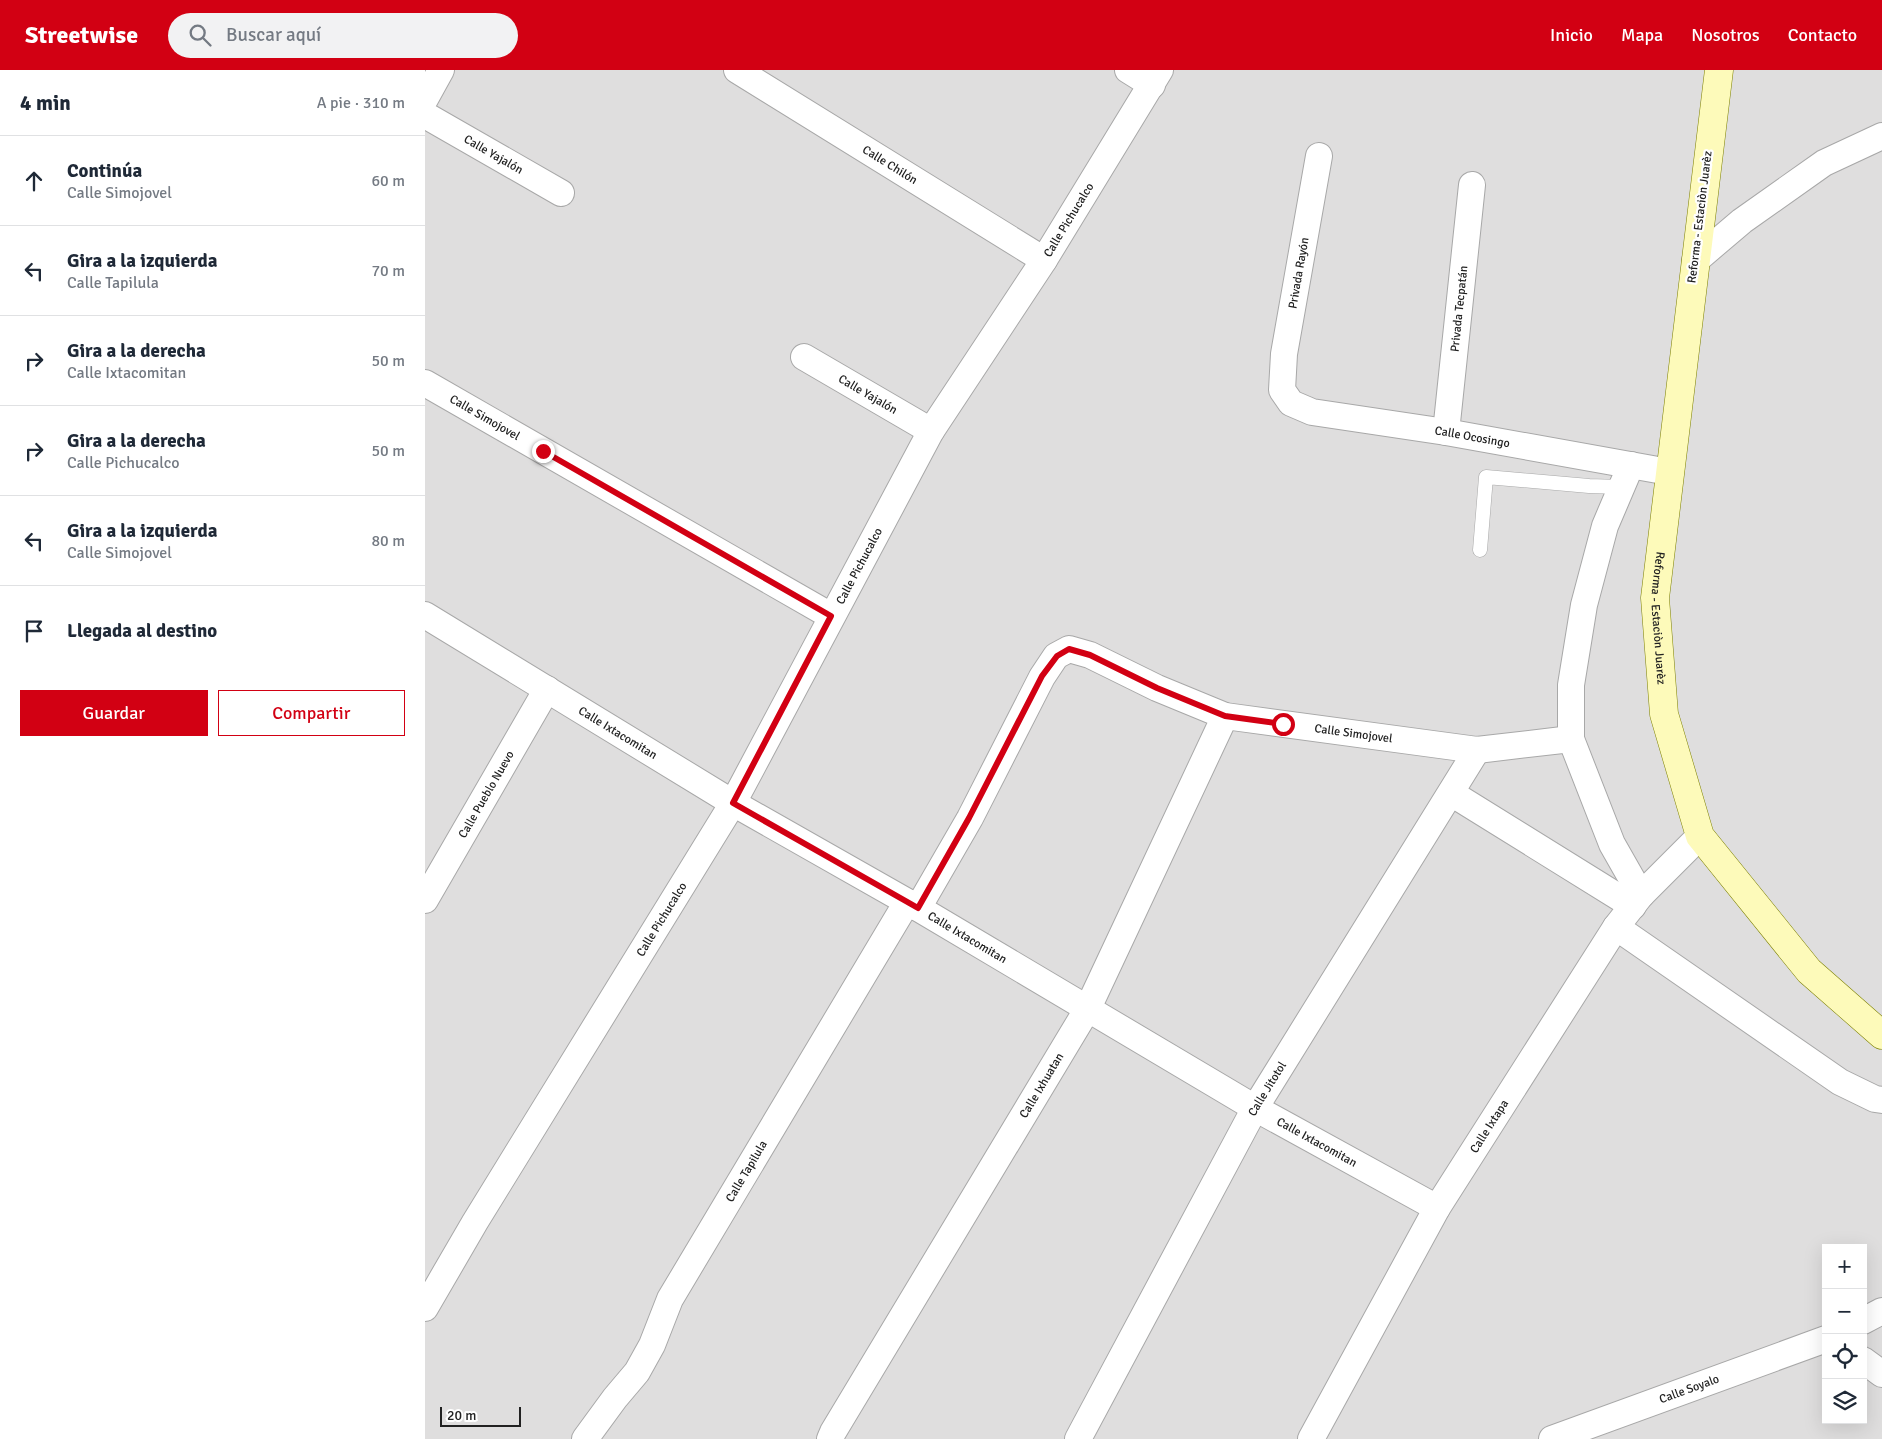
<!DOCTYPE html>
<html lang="es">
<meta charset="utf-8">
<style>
body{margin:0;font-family:Signika,sans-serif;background:#f2f2f3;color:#1f2937}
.controls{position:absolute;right:15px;bottom:15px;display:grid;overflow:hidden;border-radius:0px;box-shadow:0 5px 20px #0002}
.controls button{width:45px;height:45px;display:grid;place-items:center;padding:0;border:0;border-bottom:1px solid #e0e1e3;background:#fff;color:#1f2937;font:25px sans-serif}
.scale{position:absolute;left:15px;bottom:12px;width:81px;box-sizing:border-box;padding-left:5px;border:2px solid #212121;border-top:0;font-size:14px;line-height:18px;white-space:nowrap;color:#212121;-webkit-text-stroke:4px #fff;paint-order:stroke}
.stop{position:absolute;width:15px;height:15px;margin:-11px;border:4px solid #d20013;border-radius:50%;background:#fff}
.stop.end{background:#d20013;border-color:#fff;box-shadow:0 1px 5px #0008}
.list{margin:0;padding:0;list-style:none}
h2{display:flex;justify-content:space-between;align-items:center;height:65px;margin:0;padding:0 20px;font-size:21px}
h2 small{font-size:16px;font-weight:400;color:#747a83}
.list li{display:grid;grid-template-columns:32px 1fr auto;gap:15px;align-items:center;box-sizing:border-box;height:90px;padding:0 20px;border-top:1px solid #e0e1e3}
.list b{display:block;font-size:19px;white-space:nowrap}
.list p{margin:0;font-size:16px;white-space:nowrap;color:#747a83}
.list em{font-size:16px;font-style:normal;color:#747a83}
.actions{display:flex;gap:10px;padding:15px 20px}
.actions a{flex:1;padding:11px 0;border:1px solid #d20013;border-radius:0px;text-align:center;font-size:18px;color:#d20013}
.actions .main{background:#d20013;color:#fff}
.icon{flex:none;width:28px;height:28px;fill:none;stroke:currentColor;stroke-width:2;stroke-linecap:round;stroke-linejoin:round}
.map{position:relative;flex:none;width:1457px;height:1369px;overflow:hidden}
header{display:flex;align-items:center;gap:30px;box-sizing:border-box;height:70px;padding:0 25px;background:#d20013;color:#fff}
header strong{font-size:24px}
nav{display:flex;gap:28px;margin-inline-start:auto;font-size:18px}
.search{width:350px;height:45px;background:#f2f2f3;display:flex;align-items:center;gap:12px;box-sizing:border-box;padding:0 18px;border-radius:28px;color:#747a83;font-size:19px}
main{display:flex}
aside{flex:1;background:#fff}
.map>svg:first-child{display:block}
</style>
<header>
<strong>Streetwise</strong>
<div class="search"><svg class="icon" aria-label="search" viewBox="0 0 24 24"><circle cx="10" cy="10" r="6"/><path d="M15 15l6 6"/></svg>Buscar aquí</div>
<nav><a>Inicio</a><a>Mapa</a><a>Nosotros</a><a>Contacto</a></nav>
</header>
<main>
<aside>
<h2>4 min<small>A pie · 310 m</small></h2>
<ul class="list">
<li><svg class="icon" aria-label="ahead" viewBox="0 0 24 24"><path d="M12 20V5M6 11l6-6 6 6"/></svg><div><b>Continúa</b><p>Calle Simojovel</p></div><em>60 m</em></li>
<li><svg class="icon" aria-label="left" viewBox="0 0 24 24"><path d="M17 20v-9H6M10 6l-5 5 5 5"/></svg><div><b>Gira a la izquierda</b><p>Calle Tapilula</p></div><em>70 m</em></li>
<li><svg class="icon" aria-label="right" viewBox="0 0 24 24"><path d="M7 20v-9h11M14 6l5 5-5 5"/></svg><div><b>Gira a la derecha</b><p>Calle Ixtacomitan</p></div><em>50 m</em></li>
<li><svg class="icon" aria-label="right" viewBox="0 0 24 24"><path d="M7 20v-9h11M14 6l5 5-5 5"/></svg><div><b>Gira a la derecha</b><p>Calle Pichucalco</p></div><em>50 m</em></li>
<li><svg class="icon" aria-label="left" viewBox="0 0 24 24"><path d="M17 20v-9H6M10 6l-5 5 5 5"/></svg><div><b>Gira a la izquierda</b><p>Calle Simojovel</p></div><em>80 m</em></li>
<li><svg class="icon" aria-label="arrive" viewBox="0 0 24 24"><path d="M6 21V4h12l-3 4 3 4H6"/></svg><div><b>Llegada al destino</b></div></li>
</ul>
<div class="actions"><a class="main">Guardar</a><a>Compartir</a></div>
</aside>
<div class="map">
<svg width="1457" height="1369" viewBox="0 0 1457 1369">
<rect width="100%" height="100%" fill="#f2ede7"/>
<path fill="#dfdede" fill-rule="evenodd" d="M0 0H1457V1369H0ZM1401 1178H1438V1350H1401Z"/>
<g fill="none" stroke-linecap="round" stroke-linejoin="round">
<g stroke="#a8a8a8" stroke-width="15">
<path id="service" d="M1055 480 1061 407 1164 416 1196 417"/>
</g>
<g stroke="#a8a8a8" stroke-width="28">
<g id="minor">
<path id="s1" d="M312 0 619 190"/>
<path d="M703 0 727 15"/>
<path d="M0 29 16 0"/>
<path id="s2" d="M0 45 136 123"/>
<path id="s3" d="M894 86 859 284 857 320 866 333 887 342 1021 362 1244 402"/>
<path d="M1270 191 1317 151 1399 93 1457 66"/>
<path id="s4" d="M379 287 506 361"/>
<path id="s5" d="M0 313 406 546"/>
<path id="s6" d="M1021 362 1047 115"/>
<path d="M1206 395 1180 456 1159 535 1146 615V669L1187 774 1216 825"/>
<path id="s7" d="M0 545 308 733 493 838 830 1038 1012 1138"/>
<path d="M1026 723 1208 836"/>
<path id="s8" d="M0 830 122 619"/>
<path id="s9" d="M493 838 545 748 617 607 631 586 644 579 665 585 732 618 800 646 1052 680 1146 669"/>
<path d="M1191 857 1415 1012 1450 1029 1457 1030"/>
<path id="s10" d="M0 1238 50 1152 308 733 506 361 619 190 735 0"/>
<path d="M1438 1251 1457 1241"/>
<path d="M1438 1290 1457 1304"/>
<path id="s11" d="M160 1369 190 1328 212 1302 227 1275 245 1229 482 832"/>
<path id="s12" d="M405 1369 408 1362 663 938 800 646"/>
<path id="s13" d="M653 1369 830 1038 1052 680"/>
<path id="s14" d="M886 1369 1012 1138 1191 857 1216 825 1275 766"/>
<path id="s15" d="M1127 1369 1401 1269"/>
</g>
</g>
<g stroke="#7d8000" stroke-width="29">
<g id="secondary">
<path id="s16" d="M1294 0 1230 528 1239 644 1275 766 1384 901 1457 965"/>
</g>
</g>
<use href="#service" stroke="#fff" stroke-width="14"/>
<use href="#minor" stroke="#fff" stroke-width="26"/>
<use href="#secondary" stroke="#fdfaba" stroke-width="28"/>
</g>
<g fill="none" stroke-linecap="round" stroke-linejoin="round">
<path stroke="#d20013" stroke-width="6" d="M118 381 406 546 308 733 493 838 544 748 617 606 632 586 644 579 665 585 732 618 800 646 858 654"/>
</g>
<g text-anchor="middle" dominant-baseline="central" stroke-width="4.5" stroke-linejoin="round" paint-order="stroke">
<g font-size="12" fill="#212121" stroke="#fff">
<text stroke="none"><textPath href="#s2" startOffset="79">Calle Yajalón</textPath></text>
<text stroke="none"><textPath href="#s1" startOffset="180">Calle Chilón</textPath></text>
<text transform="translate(1275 147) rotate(-83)">Reforma - Estaciòn Juarèz</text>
<text stroke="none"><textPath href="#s10" startOffset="1265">Calle Pichucalco</textPath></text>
<text transform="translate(874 203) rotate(-80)">Privada Rayón</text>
<text stroke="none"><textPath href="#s6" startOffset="124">Privada Tecpatán</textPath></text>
<text stroke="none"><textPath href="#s4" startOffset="74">Calle Yajalón</textPath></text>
<text stroke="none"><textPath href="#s5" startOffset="69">Calle Simojovel</textPath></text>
<text stroke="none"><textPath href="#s3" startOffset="438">Calle Ocosingo</textPath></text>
<text stroke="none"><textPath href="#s10" startOffset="860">Calle Pichucalco</textPath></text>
<text stroke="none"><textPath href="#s16" startOffset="552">Reforma - Estaciòn Juarèz</textPath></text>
<text stroke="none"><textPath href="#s7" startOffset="226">Calle Ixtacomitan</textPath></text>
<text stroke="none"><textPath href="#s9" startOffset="602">Calle Simojovel</textPath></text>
<text stroke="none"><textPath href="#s8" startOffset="122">Calle Pueblo Nuevo</textPath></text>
<text stroke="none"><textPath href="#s10" startOffset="455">Calle Pichucalco</textPath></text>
<text stroke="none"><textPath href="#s7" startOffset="631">Calle Ixtacomitan</textPath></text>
<text stroke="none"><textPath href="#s12" startOffset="412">Calle Ixhuatan</textPath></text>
<text stroke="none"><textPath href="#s13" startOffset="398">Calle Jitotol</textPath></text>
<text stroke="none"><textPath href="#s14" startOffset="360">Calle Ixtapa</textPath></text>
<text stroke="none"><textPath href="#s7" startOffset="1036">Calle Ixtacomitan</textPath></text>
<text stroke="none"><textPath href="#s11" startOffset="314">Calle Tapilula</textPath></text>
<text stroke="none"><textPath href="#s15" startOffset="146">Calle Soyalo</textPath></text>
</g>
</g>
</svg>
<div class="controls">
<button>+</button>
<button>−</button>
<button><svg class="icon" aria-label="locate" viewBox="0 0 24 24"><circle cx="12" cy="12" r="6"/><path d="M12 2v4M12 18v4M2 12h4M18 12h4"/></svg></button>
<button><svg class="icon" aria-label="layers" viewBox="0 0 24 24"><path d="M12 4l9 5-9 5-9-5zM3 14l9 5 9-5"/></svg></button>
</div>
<div class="scale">20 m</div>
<div class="stop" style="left:858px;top:654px"></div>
<div class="stop end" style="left:118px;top:381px"></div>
</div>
</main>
